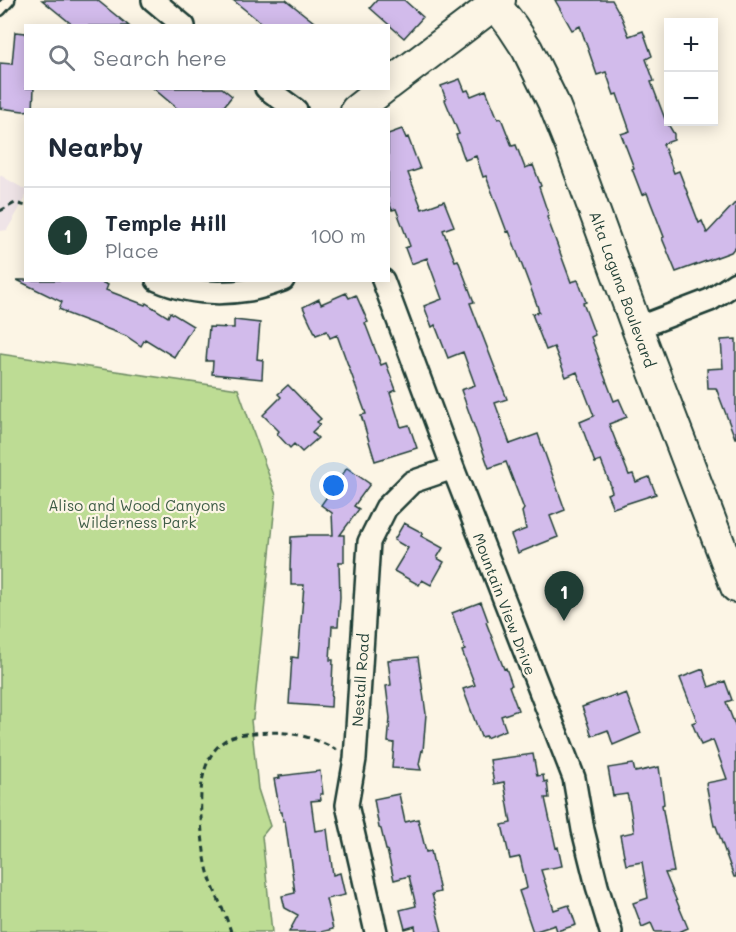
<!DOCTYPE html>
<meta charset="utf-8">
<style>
body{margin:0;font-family:Mali,sans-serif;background:#f6f6f7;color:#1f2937}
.controls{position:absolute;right:18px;top:18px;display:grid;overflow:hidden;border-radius:0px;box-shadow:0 3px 15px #0003}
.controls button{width:54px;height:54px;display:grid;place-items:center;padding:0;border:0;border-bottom:2px solid #e0e1e3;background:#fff;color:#1f2937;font:30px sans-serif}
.you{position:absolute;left:334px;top:486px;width:21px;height:21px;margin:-15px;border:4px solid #fff;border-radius:50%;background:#1a73e8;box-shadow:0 0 0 9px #1a73e833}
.badge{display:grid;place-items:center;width:39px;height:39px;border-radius:50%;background:#1f3d34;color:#fff;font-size:20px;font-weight:700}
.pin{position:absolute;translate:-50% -50px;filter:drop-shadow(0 2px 3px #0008)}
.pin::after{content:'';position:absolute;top:32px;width:21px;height:18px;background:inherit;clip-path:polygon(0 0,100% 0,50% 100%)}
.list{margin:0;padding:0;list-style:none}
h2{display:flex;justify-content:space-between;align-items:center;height:78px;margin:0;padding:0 24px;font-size:26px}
h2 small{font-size:20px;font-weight:400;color:#747a83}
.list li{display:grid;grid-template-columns:39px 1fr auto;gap:18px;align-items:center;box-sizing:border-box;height:96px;padding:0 24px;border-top:2px solid #e0e1e3}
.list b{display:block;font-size:22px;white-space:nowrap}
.list p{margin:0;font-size:20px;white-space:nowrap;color:#747a83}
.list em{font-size:20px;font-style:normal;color:#747a83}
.icon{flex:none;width:33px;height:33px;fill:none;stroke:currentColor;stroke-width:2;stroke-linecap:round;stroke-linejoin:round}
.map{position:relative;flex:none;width:736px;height:932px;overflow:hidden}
.search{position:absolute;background:#fff;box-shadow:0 3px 15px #0003;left:24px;top:24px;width:366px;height:66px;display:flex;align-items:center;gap:15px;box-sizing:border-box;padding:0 21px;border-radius:0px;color:#747a83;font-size:22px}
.panel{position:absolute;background:#fff;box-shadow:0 3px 15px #0003;left:24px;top:108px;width:366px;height:174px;border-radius:0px}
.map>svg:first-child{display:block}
</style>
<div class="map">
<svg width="736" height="932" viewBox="0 0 736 932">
<rect width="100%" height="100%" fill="#fcf5e5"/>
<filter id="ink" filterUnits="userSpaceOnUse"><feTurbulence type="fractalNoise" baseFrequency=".0167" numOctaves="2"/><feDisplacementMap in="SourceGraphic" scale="12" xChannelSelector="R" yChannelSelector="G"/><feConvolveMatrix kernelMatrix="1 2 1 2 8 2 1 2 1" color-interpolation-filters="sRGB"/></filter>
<g filter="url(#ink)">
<path fill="#efe4e7" d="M0 175 26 190 25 199 7 230 0 231Z"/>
<path fill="#bddc94" stroke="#6e8c64" stroke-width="1.5" d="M0 354 238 389 276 495 253 719 251 720 258 789 270 826 262 836 272 932H0Z"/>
<path fill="#d2bbeb" stroke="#1f3d34" stroke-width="1.5" d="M42 0H97L129 26H74Z
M233 0H286L319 26H265Z
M377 0H404L423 17 404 38 370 8Z
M555 0H612L622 18 629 36 643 31 652 56 646 59 654 81 651 82 665 119 674 134V140L663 144 674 173 679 171 699 223 702 221 707 233 736 202V246L731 252 676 272 662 238 664 237 647 193 642 195 632 169 634 168 621 134 630 131 617 94 614 95 606 72 597 75 580 26 572 30Z
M15 32 26 33V88H34L33 110 23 111 0 108V63L12 64Z
M460 79 465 91 468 90 471 96 486 90 498 119 501 118 512 146 516 145 525 168 533 165 541 186 539 187 549 216 547 217 571 282 578 280 586 302 583 303 595 335 591 337 599 359H598L614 401 619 399 627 417 609 424 629 475 633 474 636 482 649 477 656 494 613 508 607 494 612 492 610 486H611L601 461 595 463 580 422 594 416 577 372 566 377 554 347 546 350 532 314 539 312 537 305 509 231 507 232 486 176 483 177 476 156 465 160 456 135 459 134 445 100 446 99 441 86Z
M153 88H222L232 96 221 110H179Z
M402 129 406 138 408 137 420 169 408 173 422 209 444 201 454 226 443 230 455 261 458 260 474 302 470 303 507 399 495 403 510 444 538 434 565 510 550 516 558 537 518 553 511 535 526 529 522 512 524 509 506 462 489 468 461 390 475 385 463 352 448 358 435 325 432 327 424 306 442 299 427 258 411 264 405 248 410 246 396 209 392 210 388 200V134Z
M17 280H96L108 285 106 290 145 305 146 303 168 317 170 312 193 326 174 357 145 339 141 346 126 336 65 313 66 312 59 309 62 302Z
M346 293 349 298 356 295 368 322 365 323 381 365 386 363 396 390 390 393 401 427 409 425 417 448 375 461 361 415 366 414 337 335 330 338 327 331 316 335 303 307 319 299 321 304Z
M234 320 260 323 257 359 263 360 262 379 212 374 213 361H206L209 327 234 328Z
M736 339V438H735L716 388H708L707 369 723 368 721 340Z
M288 385 321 419 317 422 320 424 312 432 318 438 302 452 294 444 290 448 277 434 279 431 263 415 281 397 278 394Z
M347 468 370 484 354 506 359 509 340 535H344V562H339L340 597 338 626H332L330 660H333L331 707 289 704 292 657 298 658 304 585H291V570H290L291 537 307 536V535H333L332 513 321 505Z
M404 523 423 533 421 536 443 548 437 558 444 562 431 585 422 580 419 585 394 571 408 548 394 540Z
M481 602 488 621 486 622 504 669 506 668 512 685 509 686 518 710 501 716 506 730 486 738V736L481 737 463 689 475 685 462 651 465 650 452 613Z
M418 657 426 714 423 751 422 750 419 764 421 770 392 768 394 743 388 742 390 718 386 686 391 685 388 660Z
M703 669 709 687 725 681 732 700 726 702 736 728V877H734L716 826H714L706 783 727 779 713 740 701 745 692 723 697 721 680 678Z
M626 693 641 733 613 745 608 730 592 736 582 707 615 695 616 697Z
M533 754 537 776 543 775 544 782 547 781 549 798H545L556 848 558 847 562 866 541 870 554 910 569 905 576 925 557 931 555 925 533 932 519 891 527 888 520 857 510 859 502 825 511 823 504 782 494 784 490 760Z
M633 764 635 772 659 767 663 795 664 804 662 805 674 872 665 873 688 928 679 932H655L651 923 642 927 633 903 648 898 642 862 626 865 620 835 634 832 629 801 627 794 613 796 608 768Z
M320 771 323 794H320L321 800 311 801 315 831 327 829 333 875 340 873 345 895 326 899 333 929 321 932H289L298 915 285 908 282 896 295 893 285 821H283L282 812H280L274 779 280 778 279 776Z
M399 794 405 822 418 819 426 852 431 851 440 892 432 894 442 932H416L415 926 405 929 400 910 416 906 409 876 394 880 387 850H386L381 829 379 828 374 799Z"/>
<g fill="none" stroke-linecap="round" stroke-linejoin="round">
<g stroke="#1f3d34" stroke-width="15">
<path id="lane" d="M0 10 9 0"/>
</g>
<g stroke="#1f3d34" stroke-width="26">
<path id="street" d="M153 0 184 26
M266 88 296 110
M157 280C186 293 219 295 250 290 261 288 272 284 283 280
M383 280 453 468 574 778 583 830 597 886 611 932
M637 328 710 300 736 283
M376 932 347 805 355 759 369 542 386 508 412 482 453 468"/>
</g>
<g stroke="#1f3d34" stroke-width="34">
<path id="secondary" d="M492 0 512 26 527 49 553 102 571 147 637 328 736 587
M388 85 500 0
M356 110 384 88"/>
</g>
<path stroke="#1f3d34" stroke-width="3" stroke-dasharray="6 4.5" stroke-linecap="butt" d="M0 211 15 203 26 206
M231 932C225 911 214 893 208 872 202 850 198 799 203 777 206 763 212 750 223 742 231 735 244 734 254 733 286 730 309 735 337 750"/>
<use href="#lane" stroke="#fcf5e5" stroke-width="10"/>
<use href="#street" stroke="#fcf5e5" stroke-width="21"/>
<use href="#secondary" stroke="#fcf5e5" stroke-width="30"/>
</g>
</g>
<g text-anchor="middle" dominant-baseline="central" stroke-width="4.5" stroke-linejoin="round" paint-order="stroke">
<g font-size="15" fill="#1f3d34" stroke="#fcf5e5">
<text transform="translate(623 289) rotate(70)">Alta Laguna Boulevard</text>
<text transform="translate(505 604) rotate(69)">Mountain View Drive</text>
<text transform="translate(360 680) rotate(-86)">Nestall Road</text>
</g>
<g font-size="15" fill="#3f5d47" stroke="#fcf5e5">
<text x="137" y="505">Aliso and Wood Canyons<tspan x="137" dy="17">Wilderness Park</tspan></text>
</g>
</g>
</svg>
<div class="controls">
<button>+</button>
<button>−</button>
</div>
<div class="you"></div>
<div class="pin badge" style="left:564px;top:621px">1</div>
<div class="search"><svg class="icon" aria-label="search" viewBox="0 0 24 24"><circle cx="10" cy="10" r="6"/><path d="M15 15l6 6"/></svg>Search here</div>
<section class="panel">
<h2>Nearby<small></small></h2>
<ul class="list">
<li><span class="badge">1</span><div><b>Temple Hill</b><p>Place</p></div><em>100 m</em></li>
</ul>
</section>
</div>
